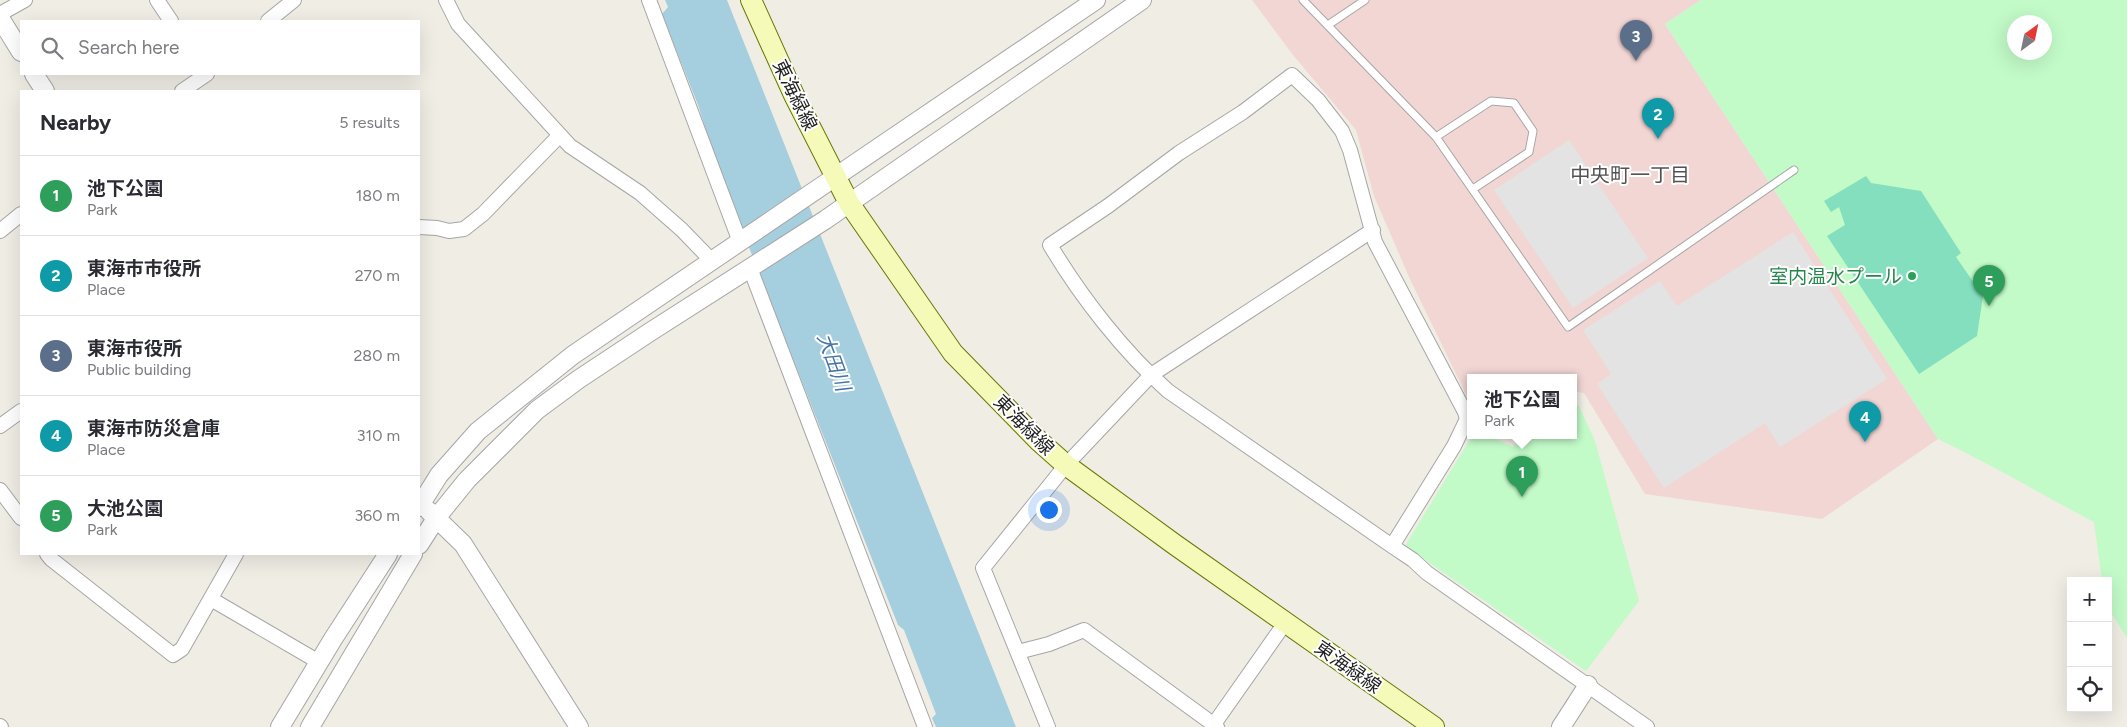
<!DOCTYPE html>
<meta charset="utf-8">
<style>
body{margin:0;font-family:Figtree,"Noto Sans JP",sans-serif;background:#f2f2f3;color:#2b2b33}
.controls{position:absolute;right:15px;bottom:15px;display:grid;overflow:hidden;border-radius:0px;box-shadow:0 5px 20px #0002}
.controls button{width:45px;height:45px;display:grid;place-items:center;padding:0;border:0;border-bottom:1px solid #e1e1e2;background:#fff;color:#2b2b33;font:25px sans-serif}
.compass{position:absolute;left:2007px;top:15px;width:45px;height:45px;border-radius:50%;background:#fff;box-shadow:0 5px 20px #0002;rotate:33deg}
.you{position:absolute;left:1048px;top:509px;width:18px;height:18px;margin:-12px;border:4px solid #fff;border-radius:50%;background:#1a73e8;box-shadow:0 0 0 8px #1a73e833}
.badge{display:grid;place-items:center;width:32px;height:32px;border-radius:50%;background:#b45309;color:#fff;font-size:16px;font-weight:700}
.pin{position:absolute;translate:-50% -41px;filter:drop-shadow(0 1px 2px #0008)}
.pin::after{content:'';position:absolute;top:26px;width:18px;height:15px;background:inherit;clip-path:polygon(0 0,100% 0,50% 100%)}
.popup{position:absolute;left:1467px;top:374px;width:110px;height:65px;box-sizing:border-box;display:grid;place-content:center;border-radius:0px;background:#fff;filter:drop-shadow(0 1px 4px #0005);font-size:16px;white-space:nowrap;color:#7c7c81}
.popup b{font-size:19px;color:#2b2b33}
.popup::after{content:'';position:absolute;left:50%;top:100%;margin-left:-10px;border:10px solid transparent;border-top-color:#fff}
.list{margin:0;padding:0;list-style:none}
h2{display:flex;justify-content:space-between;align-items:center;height:65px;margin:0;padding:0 20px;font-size:21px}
h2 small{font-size:16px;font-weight:400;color:#7c7c81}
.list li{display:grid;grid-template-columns:32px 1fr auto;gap:15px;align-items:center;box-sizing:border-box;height:80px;padding:0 20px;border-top:1px solid #e1e1e2}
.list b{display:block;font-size:19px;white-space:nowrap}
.list p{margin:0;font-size:16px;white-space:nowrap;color:#7c7c81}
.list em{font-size:16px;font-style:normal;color:#7c7c81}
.icon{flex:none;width:28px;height:28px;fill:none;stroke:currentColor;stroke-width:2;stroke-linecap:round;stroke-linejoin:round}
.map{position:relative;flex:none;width:2127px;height:727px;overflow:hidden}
.search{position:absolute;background:#fff;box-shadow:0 5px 20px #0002;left:20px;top:20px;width:400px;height:55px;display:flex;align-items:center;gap:12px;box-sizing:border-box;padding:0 18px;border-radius:0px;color:#7c7c81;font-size:19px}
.panel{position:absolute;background:#fff;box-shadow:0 5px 20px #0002;left:20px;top:90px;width:400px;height:465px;border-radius:0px}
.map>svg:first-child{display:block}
</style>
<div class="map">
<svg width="2127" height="727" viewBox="0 0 2127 727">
<rect width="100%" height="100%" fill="#f0ede5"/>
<path fill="#f1d6d4" d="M1252 0H1701L1665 24 1938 439 1822 519 1645 494 1584 393 1573 391V378H1471V405L1409 277 1374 196 1356 130 1293 55Z"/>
<path fill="#c2fac8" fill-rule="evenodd" d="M1701 0H2127V638L2108 608V581H2102L2094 522C2042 495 1991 464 1938 439L1665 24ZM2014 22H2044V52H2014Z
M1573 406H1579L1595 441 1639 601 1586 671 1405 546 1472 436H1490L1513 447 1521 436H1573Z"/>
<path fill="#83dfbe" d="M1866 176 1871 183 1921 191 1961 253 1956 257 1983 296 1977 336 1919 374 1827 236 1845 225 1839 207 1831 212 1824 201Z"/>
<path fill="#e3e3e3" d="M1569 140 1648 258 1573 308 1494 190Z
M1793 232 1887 379 1780 447 1765 423 1664 488 1597 384 1611 374 1583 330 1660 281 1677 306Z"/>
<path fill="#a5cfde" d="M665 0H727L1016 727H936L932 718 936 714 904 630 898 625 720 174 698 105 662 14 668 7Z"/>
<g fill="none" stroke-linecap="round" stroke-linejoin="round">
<g stroke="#a6a6a6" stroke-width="9">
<path id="service" d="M1303 0 1436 137 1568 327 1794 170
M1328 25 1365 0
M1436 137 1491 101 1514 103 1533 131 1529 152 1473 189"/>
</g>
<g stroke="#a6a6a6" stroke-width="16">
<path id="minor" d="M157 0 171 21
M446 0 458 24 570 146 640 193 682 230 712 261
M649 0 740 242
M0 14 25 0
M268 21 294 0
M182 91 207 74
M419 227 437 228 449 231 464 229 483 214 559 136
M0 231 21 214
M750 268 925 727
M0 426 21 411
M0 490 21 518
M1392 546 1454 446 1467 419 1465 412 1375 242 1350 150 1342 131 1318 100 1292 75 1243 112 1179 153 1108 206 1050 245C1081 297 1123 351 1168 391L1392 546 1413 560 1427 573 1647 727
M47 554 51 559 173 655 182 649 236 554
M211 599 319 662
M1018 652 1049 644 1084 630 1217 727
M1214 724 1285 623
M0 726 1 727
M1048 727 983 568 1066 465 1151 375 1373 230"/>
</g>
<g stroke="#a6a6a6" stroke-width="20">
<path id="tertiary" d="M0 18 21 52
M34 74 45 91
M419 507 439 475 478 431 573 355 1096 0
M429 511 463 544 579 727
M419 545 437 517 467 480 537 410 579 379 650 332 825 220 1142 0
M280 727 333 639 388 554
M310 727 413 554
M1561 727 1588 685"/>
</g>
<g stroke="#687804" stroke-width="22">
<path id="secondary" d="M751 0 794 95 849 203 953 353 1039 441 1066 465 1174 544 1434 727"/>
</g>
<use href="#service" stroke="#fff" stroke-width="7"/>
<use href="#minor" stroke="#fff" stroke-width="14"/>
<use href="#tertiary" stroke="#fff" stroke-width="18"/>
<use href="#secondary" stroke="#f5fab9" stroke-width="20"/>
</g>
<circle fill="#2e9e5b" stroke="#fff" stroke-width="2" cx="1912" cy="276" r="5"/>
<g text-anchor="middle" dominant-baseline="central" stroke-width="4" stroke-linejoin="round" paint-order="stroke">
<g font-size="19" fill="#1f1f1f" stroke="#fff">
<text transform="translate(795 95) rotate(64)">東海緑線</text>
<text transform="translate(1024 425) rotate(45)">東海緑線</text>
<text transform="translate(1348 667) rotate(35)">東海緑線</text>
</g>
<g font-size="19" fill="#27864d" stroke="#fff" text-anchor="end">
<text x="1902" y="276">室内温水プール</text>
</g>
<g font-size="20" fill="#525252" stroke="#fff">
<text x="1630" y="175">中央町一丁目</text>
</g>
<g font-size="20" font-style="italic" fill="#4775a8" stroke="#fff">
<text transform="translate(834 362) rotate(70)">大田川</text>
</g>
</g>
</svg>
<div class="controls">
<button>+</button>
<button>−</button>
<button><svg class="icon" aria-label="locate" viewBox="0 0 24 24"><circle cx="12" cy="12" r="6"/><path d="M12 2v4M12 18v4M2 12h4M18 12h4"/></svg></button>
</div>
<svg class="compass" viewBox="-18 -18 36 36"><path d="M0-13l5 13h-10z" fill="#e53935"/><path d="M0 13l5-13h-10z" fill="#7c7c81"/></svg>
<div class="you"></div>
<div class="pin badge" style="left:1522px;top:497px;background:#2e9e5b">1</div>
<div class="popup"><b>池下公園</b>Park</div>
<div class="pin badge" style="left:1658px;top:139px;background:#0f9aa8">2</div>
<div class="pin badge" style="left:1636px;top:61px;background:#5c6f8a">3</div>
<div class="pin badge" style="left:1865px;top:442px;background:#0f9aa8">4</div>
<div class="pin badge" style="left:1989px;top:306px;background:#2e9e5b">5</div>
<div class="search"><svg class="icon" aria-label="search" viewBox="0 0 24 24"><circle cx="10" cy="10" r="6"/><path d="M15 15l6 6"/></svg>Search here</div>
<section class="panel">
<h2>Nearby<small>5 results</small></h2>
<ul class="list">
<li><span class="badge" style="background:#2e9e5b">1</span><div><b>池下公園</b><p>Park</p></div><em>180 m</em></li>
<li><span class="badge" style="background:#0f9aa8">2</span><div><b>東海市市役所</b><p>Place</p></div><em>270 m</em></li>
<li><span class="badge" style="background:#5c6f8a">3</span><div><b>東海市役所</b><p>Public building</p></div><em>280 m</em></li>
<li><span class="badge" style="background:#0f9aa8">4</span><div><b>東海市防災倉庫</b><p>Place</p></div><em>310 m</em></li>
<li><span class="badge" style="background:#2e9e5b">5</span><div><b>大池公園</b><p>Park</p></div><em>360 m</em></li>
</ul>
</section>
</div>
